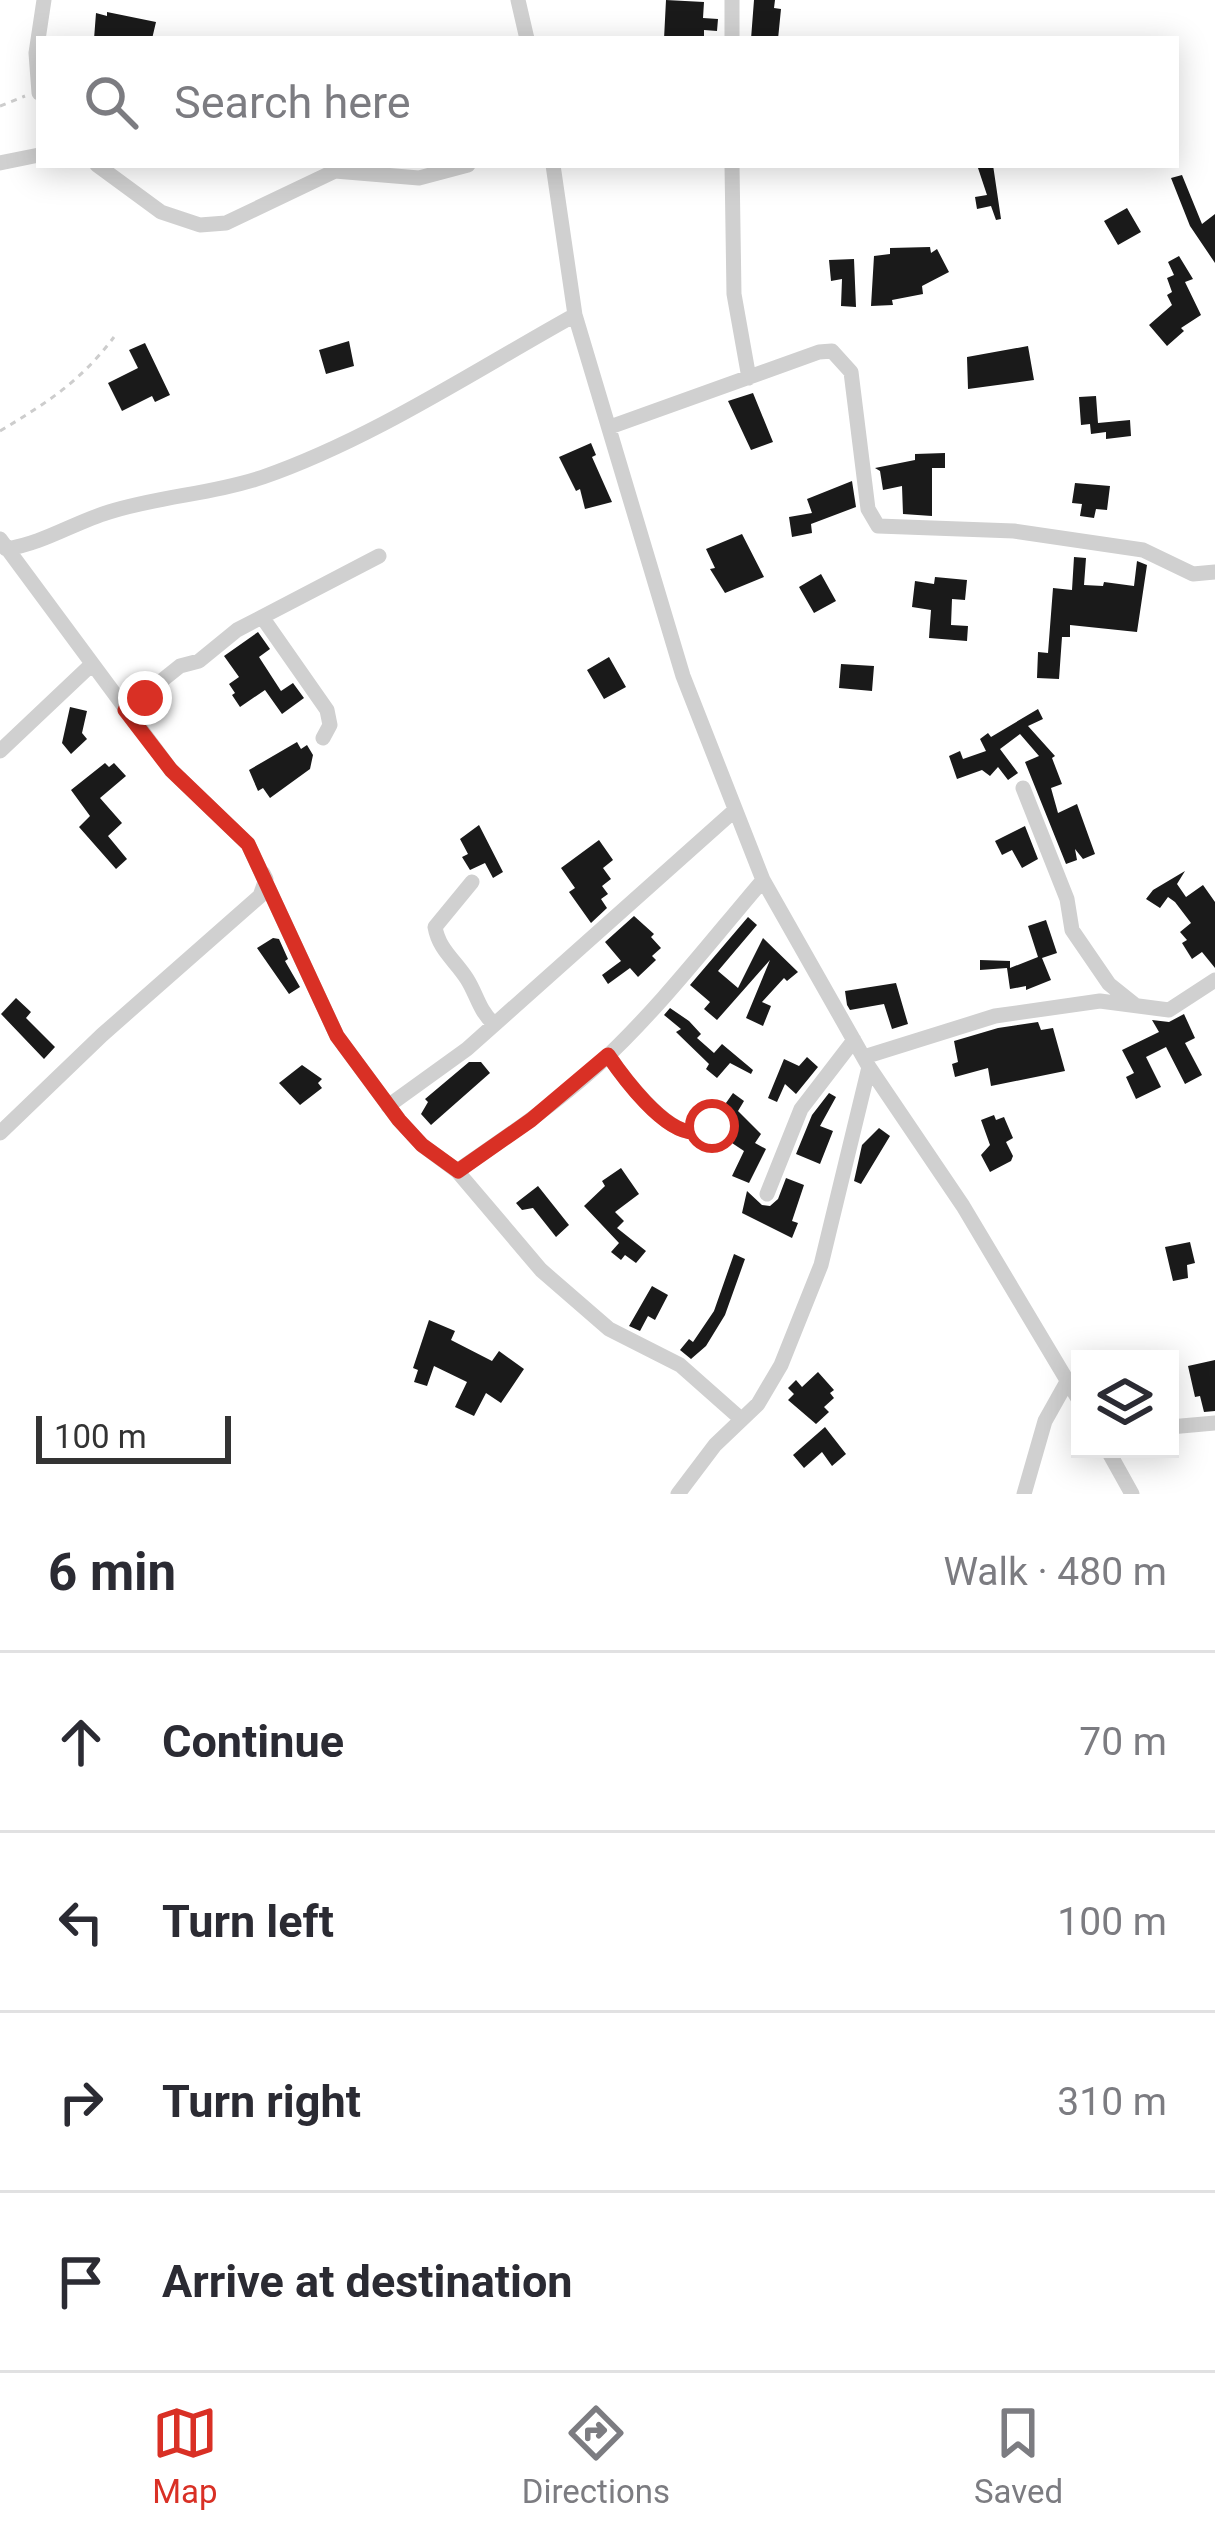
<!DOCTYPE html>
<meta charset="utf-8">
<style>
body{margin:0;font-family:Roboto,sans-serif;background:#f7f7f7;color:#2b2b33}
.controls{position:absolute;right:36px;bottom:36px;display:grid;overflow:hidden;border-radius:0px;box-shadow:0 6px 30px #0003}
.controls button{width:108px;height:108px;display:grid;place-items:center;padding:0;border:0;border-bottom:3px solid #e1e1e2;background:#fff;color:#2b2b33;font:60px sans-serif}
.scale{position:absolute;left:36px;bottom:30px;width:195px;box-sizing:border-box;padding-left:12px;border:6px solid #333;border-top:0;font-size:33px;line-height:42px;white-space:nowrap;color:#333;-webkit-text-stroke:9px #fff;paint-order:stroke}
.stop{position:absolute;width:36px;height:36px;margin:-27px;border:9px solid #d93025;border-radius:50%;background:#fff}
.stop.end{background:#d93025;border-color:#fff;box-shadow:0 3px 12px #0008}
.list{margin:0;padding:0;list-style:none}
h2{display:flex;justify-content:space-between;align-items:center;height:156px;margin:0;padding:0 48px;font-size:51px}
h2 small{font-size:39px;font-weight:400;color:#7c7c81}
.list li{display:grid;grid-template-columns:78px 1fr auto;gap:36px;align-items:center;box-sizing:border-box;height:180px;padding:0 48px;border-top:3px solid #e1e1e2}
.list b{display:block;font-size:45px;white-space:nowrap}
.list em{font-size:39px;font-style:normal;color:#7c7c81}
.icon{flex:none;width:66px;height:66px;fill:none;stroke:currentColor;stroke-width:2;stroke-linecap:round;stroke-linejoin:round}
.map{position:relative;flex:none;width:1215px;height:1494px;overflow:hidden}
.search{position:absolute;background:#fff;box-shadow:0 6px 30px #0003;left:36px;right:36px;top:36px;height:132px;display:flex;align-items:center;gap:30px;box-sizing:border-box;padding:0 42px;border-radius:0px;color:#7c7c81;font-size:45px}
.sheet{height:876px;background:#fff}
nav{display:flex;justify-content:space-around;align-items:center;box-sizing:border-box;height:168px;border-top:3px solid #e1e1e2;background:#fff;font-size:33px;color:#7c7c81}
nav a{display:grid;justify-items:center;gap:6px}
nav .on{color:#d93025}
.map>svg:first-child{display:block}
</style>
<div class="map">
<svg width="1215" height="1494" viewBox="0 0 1215 1494">
<rect width="100%" height="100%" fill="#fff"/>
<path fill="#1a1a1a" d="M666 0 704 2 703 18 718 19 717 31 704 30V39H664Z
M754 0H775L774 8 781 9 778 39H751Z
M107 12 156 22 152 39H94L96 13 107 16Z
M977 165H993L1001 219 996 220 991 206 977 209 975 197 987 195Z
M1182 175 1202 224 1215 214V263L1190 226 1171 178Z
M1127 208 1141 232 1118 245 1104 221Z
M930 247 931 253 937 249 949 272 922 286 923 294 892 300 893 305 871 306 874 256 890 254V248Z
M1179 256 1193 279 1185 282 1201 315 1181 328 1184 331 1167 346 1149 325 1172 305 1167 295 1172 292 1167 278 1174 275 1168 262Z
M854 259 856 307 841 306 842 279 831 281 829 260Z
M349 341 354 366 326 374 319 350Z
M145 343 170 395 155 402 152 396 122 411 108 383 138 368 129 350Z
M1028 346 1034 380 968 389 967 357Z
M753 393 773 442 751 450 728 401Z
M1096 396 1098 423 1130 420 1131 436 1106 439V432L1091 434 1090 424 1081 425 1079 397Z
M591 443 596 455 592 457 612 502 585 509 580 489 576 491 559 457Z
M945 453V468H932V516L903 514 902 486 883 490 880 471 875 468 915 460V454Z
M852 481 856 507 811 524 812 533 792 537 789 517 812 513 807 499Z
M1075 483 1110 486 1107 510 1096 509 1094 518 1080 516 1082 504 1072 503Z
M742 534 764 577 725 593 710 569 715 568 706 549Z
M1074 557 1086 558 1084 585 1103 586 1104 582 1134 586 1137 561 1147 565 1137 632 1070 625V637H1062L1059 679 1037 678 1038 652 1048 653 1053 588 1072 590Z
M821 574 836 601 814 613 799 587Z
M935 577 967 580 965 600 952 599 951 625 968 626 967 641 929 638 931 610 912 607 915 581 934 584Z
M258 632 270 649 259 657 281 691 293 683 304 698 282 714 265 690 240 707 232 695 235 693 229 684 239 677 224 656Z
M609 657 626 687 604 699 587 670Z
M841 664 874 666 872 691 839 688Z
M70 707 87 711 82 733 87 739 71 754 62 743Z
M1038 709 1043 719 1028 726 1055 756 1052 758 1062 784 1051 788 1058 813 1077 804 1095 854 1083 859 1075 849 1077 860 1066 864 1025 762 1039 756 1020 734 1000 749 1018 773 1008 780 998 767 990 776 982 770 957 779 949 756 960 751 963 759 986 751 980 739 988 733 991 737Z
M297 742 301 749 307 745 313 755 310 769 270 798 263 788 258 791 249 770Z
M105 763 109 767 114 763 126 776 100 798 122 823 108 836 127 859 116 869 79 827 90 816 71 790Z
M479 825 503 872 493 878 485 863 470 870 462 857 468 854 460 839Z
M1025 826 1038 859 1022 868 1012 850 1002 855 995 841Z
M599 840 613 860 603 868 611 879 602 886 608 894 601 899 607 908 591 923 569 892 575 888 561 868Z
M1185 871 1177 884 1186 897 1203 885 1215 902V968L1202 952 1192 959 1182 943 1187 940 1180 932 1191 923 1175 902 1168 897 1160 908 1146 899 1153 890Z
M634 916 654 934 651 937 661 948 652 956 656 960 638 977 630 968 608 984 602 975 621 961 605 942Z
M748 917 757 925 718 971 738 988 763 938 798 972 787 981 784 978 762 1002 771 1006 763 1026 746 1018 770 960 717 1020 704 1009 710 1002 690 985Z
M1046 920 1057 953 1042 958 1051 980 1026 990V986L1010 989 1007 968 980 970V960L1010 961V968L1038 957 1028 926Z
M273 938 279 939 288 959 285 961 300 987 289 994 257 948Z
M896 983 908 1024 892 1029 884 1004 850 1010 847 1005 845 991Z
M16 998 31 1012 26 1018 55 1047 44 1059 1 1014Z
M670 1008 689 1021 701 1034 697 1038 714 1053 722 1044 753 1070 751 1074 730 1063 717 1078 706 1069 709 1064 676 1032 681 1029 664 1015Z
M1184 1014 1195 1038 1185 1043 1202 1075 1185 1084 1166 1047 1146 1057 1161 1087 1136 1099 1126 1077 1134 1073 1122 1050 1159 1032 1152 1020 1169 1022Z
M1038 1022 1041 1030 1053 1028 1065 1071 991 1086 988 1068 955 1077 952 1064 958 1062 954 1041 998 1028Z
M807 1057 818 1067 796 1094 785 1084 777 1102 768 1098 784 1059 799 1066Z
M469 1062H481L490 1073 431 1125 421 1114 428 1102 425 1099Z
M302 1065 322 1079 318 1083 322 1088 300 1105 279 1083Z
M733 1093 744 1101 738 1111 761 1134 755 1143 766 1149 749 1183 732 1176 744 1151 723 1137 734 1121 721 1110Z
M829 1093 836 1097 820 1126 833 1131 820 1164 796 1154 812 1115Z
M994 1115 996 1120 1004 1117 1013 1138 1006 1142 1013 1156 1011 1161 990 1172 981 1155 990 1145 981 1120Z
M879 1128 890 1136 861 1184 854 1181 862 1145Z
M621 1168 639 1194 615 1212 624 1221 617 1228 646 1251 636 1263 625 1255 621 1260 611 1252 619 1243 584 1206 605 1186 602 1181Z
M786 1178 804 1185 792 1221 798 1223 792 1238 742 1213 747 1191 762 1205 770 1206 778 1199Z
M538 1186 569 1225 556 1237 533 1208 522 1210 516 1203Z
M1190 1242 1195 1263 1187 1265 1188 1278 1173 1281 1165 1247Z
M734 1254 745 1259 725 1315 706 1346 691 1359 680 1350 689 1339 693 1342 714 1311Z
M652 1286 668 1295 655 1320 648 1316 640 1331 629 1326Z
M429 1320 455 1331 451 1340 492 1361 499 1351 524 1369 501 1403 486 1393 474 1416 455 1407 467 1382 434 1366 427 1386 414 1382 418 1370 413 1368Z
M1215 1360V1411L1204 1412 1200 1396 1195 1397 1188 1366Z
M818 1372 834 1390 830 1393 834 1398 824 1407 829 1412 816 1424 788 1400 794 1394 788 1388 796 1380 802 1387Z
M825 1427 846 1454 832 1466 822 1452 804 1468 793 1455Z"/>
<g fill="none" stroke-linecap="round" stroke-linejoin="round">
<path stroke="#cdcdcd" stroke-width="3" stroke-dasharray="6 6" stroke-linecap="butt" d="M0 106 25 96
M0 431C48 402 80 382 114 337"/>
<path stroke="#d0d0d0" stroke-width="15" d="M518 0 527 39
M732 0V39
M39 93 36 53 44 0
M0 163 39 155
M97 165 161 212 200 225 226 223 335 171 419 178 468 165
M553 165 575 315 683 676 763 880 869 1067 963 1206 1080 1402
M732 165 734 294 749 378
M610 427 819 352 832 351 851 372 868 509 878 526 1014 531 1143 550 1193 574 1215 572
M0 539 171 770 248 844 337 1036 399 1120 422 1145 457 1171 541 1270 609 1329 680 1365 741 1419
M6 549C44 543 73 523 109 512 160 496 213 494 263 477 372 439 474 371 575 315
M262 617 327 710 330 725 323 738
M125 710 180 666 199 661 237 630 379 556
M0 751 91 665
M1023 788 1067 899 1072 930 1109 984 1134 1004
M472 882 435 927C439 950 455 960 467 979 477 995 479 1010 493 1023
M608 1055C623 1077 665 1133 694 1132 700 1132 706 1128 713 1126
M864 1057 995 1016 1100 1001 1169 1010 1215 980
M388 1106 467 1049 735 810
M0 1133 102 1035 260 896 266 879 263 873
M457 1171C505 1138 554 1105 597 1066 658 1010 710 942 763 880
M767 1194 801 1109 854 1040
M1170 1427 1215 1423
M1107 1449 1132 1494
M678 1494 715 1445 758 1404 781 1365 821 1265 869 1067
M1024 1494 1045 1421 1068 1380"/>
</g>
<g fill="none" stroke-linecap="round" stroke-linejoin="round">
<path stroke="#d93025" stroke-width="15" d="M145 698 125 710 171 770 248 844 337 1036 399 1120 422 1145 458 1171 531 1120 608 1055C623 1077 664 1133 694 1132 700 1132 706 1128 712 1126"/>
</g>
</svg>
<div class="controls">
<button><svg class="icon" aria-label="layers" viewBox="0 0 24 24"><path d="M12 4l9 5-9 5-9-5zM3 14l9 5 9-5"/></svg></button>
</div>
<div class="scale">100 m</div>
<div class="stop" style="left:712px;top:1126px"></div>
<div class="stop end" style="left:145px;top:698px"></div>
<div class="search"><svg class="icon" aria-label="search" viewBox="0 0 24 24"><circle cx="10" cy="10" r="6"/><path d="M15 15l6 6"/></svg>Search here</div>
</div>
<section class="sheet">
<h2>6 min<small>Walk · 480 m</small></h2>
<ul class="list">
<li><svg class="icon" aria-label="ahead" viewBox="0 0 24 24"><path d="M12 20V5M6 11l6-6 6 6"/></svg><div><b>Continue</b></div><em>70 m</em></li>
<li><svg class="icon" aria-label="left" viewBox="0 0 24 24"><path d="M17 20v-9H6M10 6l-5 5 5 5"/></svg><div><b>Turn left</b></div><em>100 m</em></li>
<li><svg class="icon" aria-label="right" viewBox="0 0 24 24"><path d="M7 20v-9h11M14 6l5 5-5 5"/></svg><div><b>Turn right</b></div><em>310 m</em></li>
<li><svg class="icon" aria-label="arrive" viewBox="0 0 24 24"><path d="M6 21V4h12l-3 4 3 4H6"/></svg><div><b>Arrive at destination</b></div></li>
</ul>
</section>
<nav>
<a class="on"><svg class="icon" aria-label="map" viewBox="0 0 24 24"><path d="M3 6l6-2 6 2 6-2v14l-6 2-6-2-6 2zM9 4v14M15 6v14"/></svg>Map</a>
<a><svg class="icon" aria-label="directions" viewBox="0 0 24 24"><path d="M12 3l9 9-9 9-9-9zM9 14v-3h6M13 9l2 2-2 2"/></svg>Directions</a>
<a><svg class="icon" aria-label="saved" viewBox="0 0 24 24"><path d="M7 4h10v16l-5-4-5 4z"/></svg>Saved</a>
</nav>
